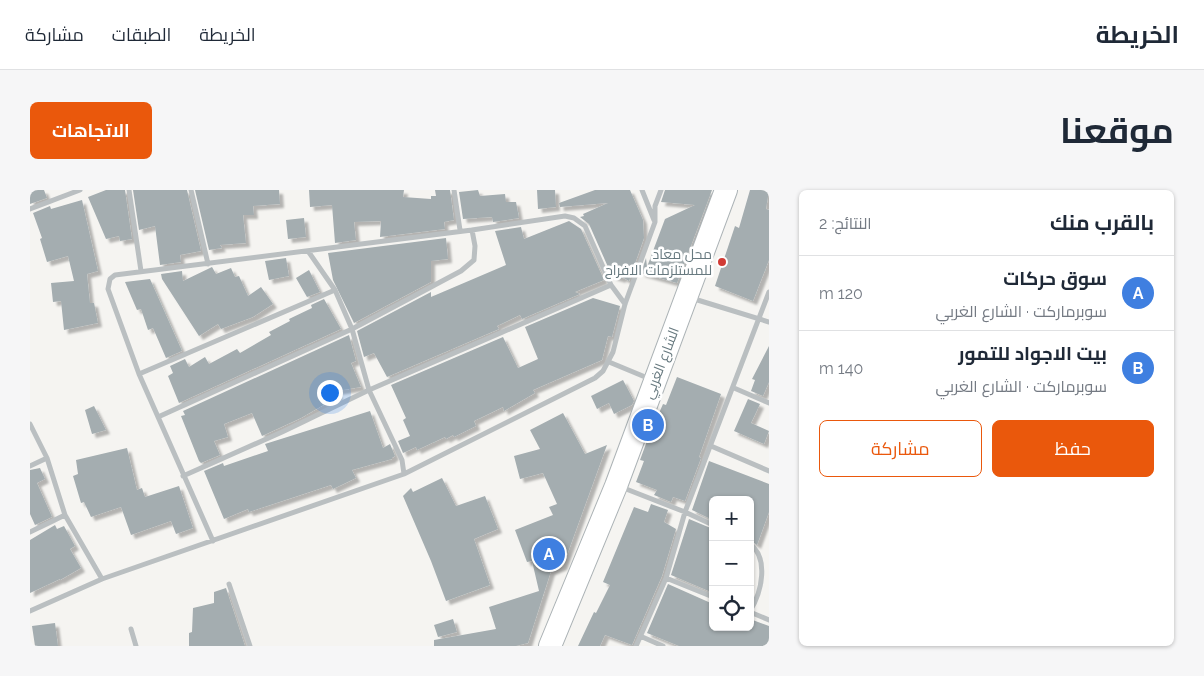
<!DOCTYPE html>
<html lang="ar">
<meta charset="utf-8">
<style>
body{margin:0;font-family:Raleway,Cairo,sans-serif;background:#f6f6f7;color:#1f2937;direction:rtl}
.controls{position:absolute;right:15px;bottom:15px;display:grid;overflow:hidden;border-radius:8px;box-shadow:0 1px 4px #0004}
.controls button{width:45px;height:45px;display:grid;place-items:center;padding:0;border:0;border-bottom:1px solid #e0e1e3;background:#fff;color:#1f2937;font:25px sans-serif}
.you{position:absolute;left:299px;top:202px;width:18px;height:18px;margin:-12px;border:4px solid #fff;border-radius:50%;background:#1a73e8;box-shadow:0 0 0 8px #1a73e833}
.badge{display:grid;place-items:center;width:32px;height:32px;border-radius:50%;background:#ea580c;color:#fff;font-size:16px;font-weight:700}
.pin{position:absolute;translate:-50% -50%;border:2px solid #fff;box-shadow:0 1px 5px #0006}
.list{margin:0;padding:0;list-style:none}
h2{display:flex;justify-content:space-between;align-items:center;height:65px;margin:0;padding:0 20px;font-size:21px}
h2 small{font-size:16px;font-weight:400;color:#747a83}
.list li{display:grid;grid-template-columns:32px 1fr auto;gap:15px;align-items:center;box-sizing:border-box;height:75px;padding:0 20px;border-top:1px solid #e0e1e3}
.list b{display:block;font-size:19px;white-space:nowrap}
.list p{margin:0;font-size:16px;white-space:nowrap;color:#747a83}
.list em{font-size:16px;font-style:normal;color:#747a83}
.actions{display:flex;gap:10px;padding:15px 20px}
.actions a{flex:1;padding:11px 0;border:1px solid #ea580c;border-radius:8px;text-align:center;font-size:18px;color:#ea580c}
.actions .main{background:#ea580c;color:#fff}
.icon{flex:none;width:28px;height:28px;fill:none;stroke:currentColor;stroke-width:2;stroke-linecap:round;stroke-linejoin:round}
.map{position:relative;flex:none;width:739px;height:456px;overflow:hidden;direction:ltr;border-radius:8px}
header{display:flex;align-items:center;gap:30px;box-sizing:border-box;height:70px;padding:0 25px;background:#fff;border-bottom:1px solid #e0e1e3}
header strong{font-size:24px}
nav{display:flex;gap:28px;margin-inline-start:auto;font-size:18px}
.intro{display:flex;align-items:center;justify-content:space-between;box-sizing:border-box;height:120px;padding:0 30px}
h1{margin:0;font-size:35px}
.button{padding:12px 22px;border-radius:8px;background:#ea580c;color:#fff;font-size:18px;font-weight:700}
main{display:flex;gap:30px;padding:0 30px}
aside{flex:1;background:#fff;border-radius:8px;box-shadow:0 1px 4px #0004}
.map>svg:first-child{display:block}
</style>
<header>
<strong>الخريطة</strong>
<nav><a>الخريطة</a><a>الطبقات</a><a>مشاركة</a></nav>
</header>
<div class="intro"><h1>موقعنا</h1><a class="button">الاتجاهات</a></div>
<main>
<aside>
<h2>بالقرب منك<small>النتائج: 2</small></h2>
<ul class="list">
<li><span class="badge" style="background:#3f7fe0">A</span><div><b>سوق حركات</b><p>سوبرماركت · الشارع الغربي</p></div><em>120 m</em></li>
<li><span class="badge" style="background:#3f7fe0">B</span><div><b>بيت الاجواد للتمور</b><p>سوبرماركت · الشارع الغربي</p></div><em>140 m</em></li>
</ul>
<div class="actions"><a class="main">حفظ</a><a>مشاركة</a></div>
</aside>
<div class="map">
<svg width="739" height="456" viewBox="0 0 739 456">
<defs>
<filter id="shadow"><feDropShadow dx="4" dy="4" stdDeviation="1" flood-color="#0004"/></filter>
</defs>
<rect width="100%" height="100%" fill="#f5f4f1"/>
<path fill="#a4adb0" filter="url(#shadow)" d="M0 0H14L17 8 0 14Z
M76 0H95L102 49 90 51 89 46 76 49 58 7Z
M103 0H157L171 61 150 65 151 72 130 75 125 36 109 40Z
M165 0H249L250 14 223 16 224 25H213L216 53 190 55 192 58 179 60Z
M279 0H374L373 7 401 9V6H406L405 0H420L424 30 414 32 415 39 350 47 351 31 324 32 326 50 305 53 302 15 280 17Z
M448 0 450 6 475 4 476 12H486L489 28 463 32 462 27 433 29 429 2Z
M507 0H525L526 17 508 19Z
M565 0H600L613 30 614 48 599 91 592 87V89L582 86 559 34 550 27 554 26 553 24 578 13 530 17 529 13Z
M635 0H682L647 93 611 83 616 68 617 77 635 29 665 15 631 12Z
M720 0H739L736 19 739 20V70L723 111 685 96 705 36 709 38Z
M52 10 68 81 57 84 60 113H64L68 133 34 140 31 111 23 112 21 93 44 91 38 66 17 72 10 49 12 48 3 23 20 16 21 19Z
M274 28 276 47 258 49 256 30Z
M539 31 551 39 574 90 545 102 550 104 492 129 490 125 467 136 469 139 357 187 344 163 334 167 327 141 401 102V107L476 75 465 41 491 37 494 49Z
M416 48 418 69 401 71V92L324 133 303 90 298 63Z
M256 68 259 86 239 90 235 71Z
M182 77 186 84 201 78 205 87 209 86 218 106 231 97 243 114 223 127 191 139 188 134 169 146 132 89 131 84 152 81 153 91Z
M279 80 290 102 277 107 266 88Z
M120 89 152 161 136 168 123 138 118 140 111 119 107 120 95 92Z
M563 108 590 116 582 147 578 146 572 170 503 200 505 203 474 221 473 217 444 231 446 236 424 247 423 245 416 249 415 247 387 260 386 257 373 263 368 251 380 246 373 230 376 228 361 195 473 147 488 178 508 169 495 137Z
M294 109 311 139 149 213 138 186 143 183 140 176 155 169 159 177 175 167 179 174 207 159 210 163 241 145 239 142 260 131 259 129 282 118 281 115Z
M319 145 326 171 321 173 331 197 307 201 309 206 271 228 232 246 222 223 194 234 198 247 184 251 190 265 171 273 169 271 151 226 155 225 153 221Z
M739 156V192L733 206 721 201 725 190 722 189Z
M647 187 691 204 669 267 671 268 655 311 643 307 641 312 624 305 627 300 606 292 614 271 610 270 617 251 633 214 636 215Z
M593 190 604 211 602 215 584 224 579 213 567 219 561 206Z
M718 209 730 214 721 233 739 241 734 254 704 241Z
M64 216 76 240 62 244 55 220Z
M340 221 353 258 360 254 365 266 362 268V269L322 280 326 288 303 299 301 295 219 322 218 319 194 329 174 281 193 273 194 276 238 261 235 254Z
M533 223 555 264 577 255 533 376 521 381 498 453 486 456H404V450L466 439 459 417 509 401 502 371 497 372 485 340 523 325 519 317 527 314 513 283 490 289 484 266 510 259 500 240Z
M97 258 107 300 112 298 115 307 149 296 163 338 146 344 141 331 101 345 91 317 61 327 54 312 51 313 43 286 48 284 46 270Z
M679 271 739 294V322L727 355 720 350V310H683V330L662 320Z
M10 278 15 289 7 293 22 327 5 335 0 324V280Z
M412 288 426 316 455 306 468 339 444 349 460 395 416 411 401 371 373 306 381 298 383 302Z
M621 314 638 320 634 332 646 339 632 386 602 455 575 445 570 456H548L564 422 566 423 580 395 573 392 604 317 618 322Z
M659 329 683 339 681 402 641 385Z
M25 335 27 339 34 336 45 356 40 359 51 378 30 390V389L0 403V350Z
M638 394 683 414V437H720V429L739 436V456H649L617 443Z
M196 398 215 456H159V443L162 442 163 418 184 413V402Z
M423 429 427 442 408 447 404 435Z
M25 433 28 456H5L2 436Z"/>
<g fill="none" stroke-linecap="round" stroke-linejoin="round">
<g stroke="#acb3b6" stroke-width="24">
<path id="secondary" d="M520 456 586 296 696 0"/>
</g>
<path stroke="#babfc1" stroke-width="5" d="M99 0 111 81
M161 0 178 74
M424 0 430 40
M612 0 624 30
M0 19 50 0
M278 61 305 100 322 139 339 200 372 270 374 284
M661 108 739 132
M579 172 620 189
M109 184 305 100
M704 198 739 213
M128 227 322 139 431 81 444 70 445 56 442 40
M0 234 17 268 35 325 72 389
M681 256 739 281
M0 276 17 268
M153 286 252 242 339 200 581 95
M591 297 655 322 683 335
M0 342 35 325
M183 351 109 184 78 99 80 89 85 85 442 40 535 26 544 28 555 36 581 95 595 114
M720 354C739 368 732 402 720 421
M636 388 683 407
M199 394 220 456
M0 421 72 389 374 284 565 188 573 181 583 162 595 114 625 32V16L631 0
M720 422 739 430
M101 439 106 456
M610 446 633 456
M606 456 636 388 655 322 739 102"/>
<use href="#secondary" stroke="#fff" stroke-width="22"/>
</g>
<circle fill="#d13b35" stroke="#fff" stroke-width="2" cx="692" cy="72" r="5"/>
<g text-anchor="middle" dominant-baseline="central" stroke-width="5" stroke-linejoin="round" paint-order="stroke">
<g font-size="14" fill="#67797f" stroke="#fff" text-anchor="end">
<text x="682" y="64">محل معاد<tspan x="682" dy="16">للمستلزمات الافراح</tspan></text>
</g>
<g font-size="14" fill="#67797f" stroke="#fff">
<text transform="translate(631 173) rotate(-69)">الشارع الغربي</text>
</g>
</g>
</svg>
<div class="controls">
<button>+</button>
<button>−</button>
<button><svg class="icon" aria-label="locate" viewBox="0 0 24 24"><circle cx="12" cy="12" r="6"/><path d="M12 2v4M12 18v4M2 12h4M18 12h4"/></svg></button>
</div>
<div class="you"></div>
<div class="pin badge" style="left:519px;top:364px;background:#3f7fe0">A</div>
<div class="pin badge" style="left:618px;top:235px;background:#3f7fe0">B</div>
</div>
</main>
